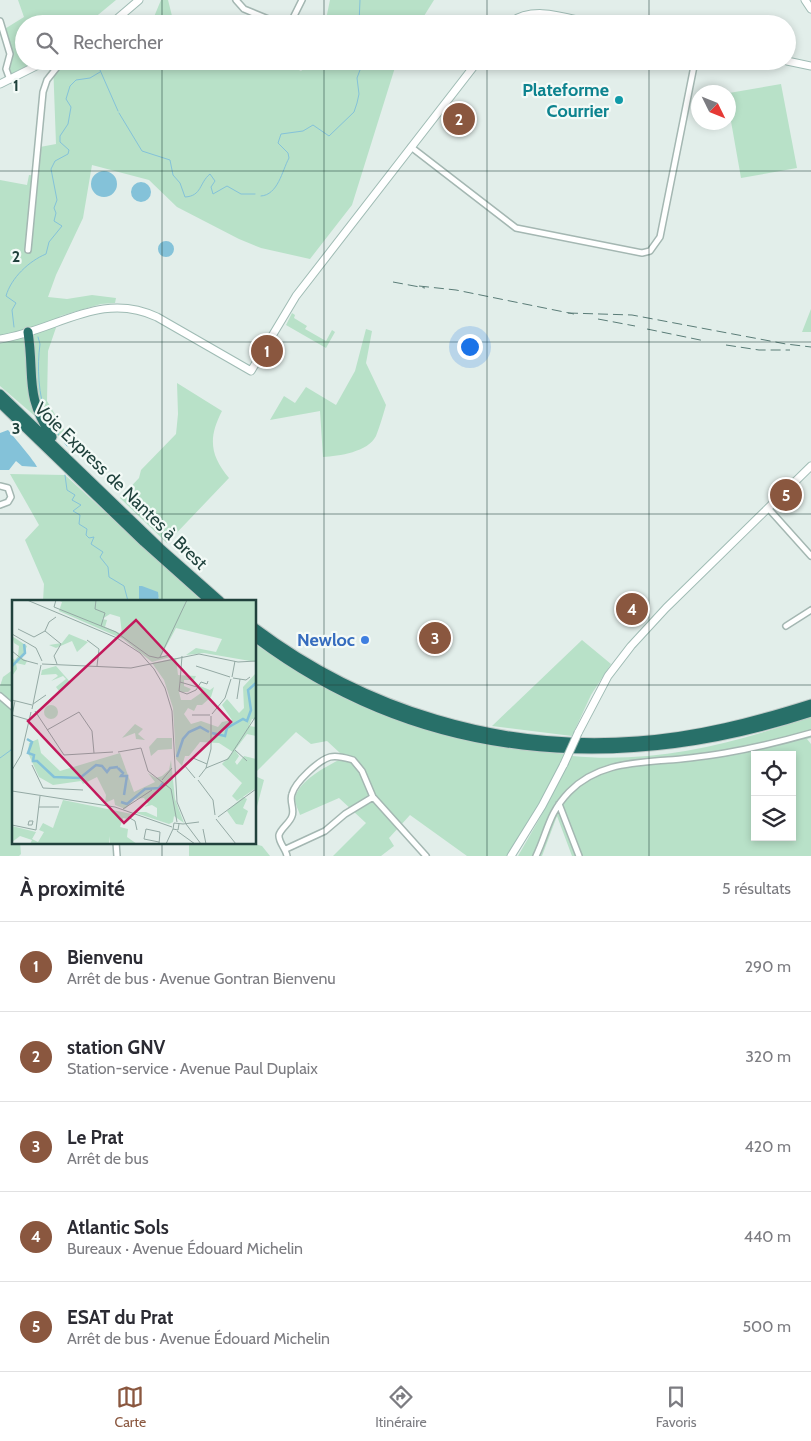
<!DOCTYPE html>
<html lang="fr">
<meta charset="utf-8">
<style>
body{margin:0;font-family:Cabin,sans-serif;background:#f7f7f7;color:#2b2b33}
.controls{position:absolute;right:15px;bottom:15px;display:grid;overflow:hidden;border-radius:0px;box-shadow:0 2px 8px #0003}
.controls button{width:45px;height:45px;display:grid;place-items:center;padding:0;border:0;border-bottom:1px solid #e1e1e2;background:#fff;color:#2b2b33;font:25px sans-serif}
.compass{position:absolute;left:691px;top:85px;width:45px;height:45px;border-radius:50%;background:#fff;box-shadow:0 2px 8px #0003;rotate:133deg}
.you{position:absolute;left:469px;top:346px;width:18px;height:18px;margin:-12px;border:4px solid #fff;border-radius:50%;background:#1a73e8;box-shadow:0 0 0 8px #1a73e833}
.badge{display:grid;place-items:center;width:32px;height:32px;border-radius:50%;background:#8a573f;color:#fff;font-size:16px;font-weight:700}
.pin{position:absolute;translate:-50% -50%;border:2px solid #fff;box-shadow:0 1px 5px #0006}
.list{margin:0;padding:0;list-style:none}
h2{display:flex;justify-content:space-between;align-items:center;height:65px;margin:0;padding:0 20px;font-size:21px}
h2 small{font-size:16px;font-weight:400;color:#7c7c81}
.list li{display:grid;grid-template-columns:32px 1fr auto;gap:15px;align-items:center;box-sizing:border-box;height:90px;padding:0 20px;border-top:1px solid #e1e1e2}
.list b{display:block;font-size:19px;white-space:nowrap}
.list p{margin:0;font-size:16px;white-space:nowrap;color:#7c7c81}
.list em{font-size:16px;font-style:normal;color:#7c7c81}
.icon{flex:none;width:28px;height:28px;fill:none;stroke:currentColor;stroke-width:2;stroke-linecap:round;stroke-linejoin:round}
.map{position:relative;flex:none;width:811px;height:856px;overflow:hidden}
.search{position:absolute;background:#fff;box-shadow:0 2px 8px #0003;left:15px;right:15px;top:15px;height:55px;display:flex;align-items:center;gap:12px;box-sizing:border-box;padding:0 18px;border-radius:28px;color:#7c7c81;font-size:19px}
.sheet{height:515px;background:#fff}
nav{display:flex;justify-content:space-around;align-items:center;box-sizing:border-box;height:70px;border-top:1px solid #e1e1e2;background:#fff;font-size:14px;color:#7c7c81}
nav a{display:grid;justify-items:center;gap:2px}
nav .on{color:#8a573f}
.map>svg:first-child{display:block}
</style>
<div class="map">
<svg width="811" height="856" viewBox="0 0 811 856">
<rect width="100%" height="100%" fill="#e2eeea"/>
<path fill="#b8e1c8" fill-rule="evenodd" d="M18 0H116L87 24H24V61H36L9 75 6 69 10 53 3 30 24 17Z
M161 0H168L173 20 177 24H151Z
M330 0H434L419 24H325Z
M55 61H280L301 71 312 61H397L352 205 310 259 261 248 239 239 177 207 149 180 92 165 83 218 56 275 48 297 67 299 92 295 116 298 115 303 101 304 60 316 48 351 47 401 78 453 0 386V180L27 185 29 175 39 176 40 147 56 144 53 62Z
M781 84 797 168 741 178 729 110V93Z
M811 309V332H802Z
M292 313 295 315 294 318 307 326 305 329 326 341 332 330 335 332 326 348 286 325Z
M366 329 372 331 366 363 386 405C383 415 380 426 376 436 368 452 339 456 323 457L320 411 270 420 284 396 295 403 306 387 336 405 355 371Z
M177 383 222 411C208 438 210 455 229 478L167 543 120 498 139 478 141 470 176 434 178 414Z
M10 474 65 475 202 601H159V597L139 596V601H43L44 584 25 540 39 525Z
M582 640 611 664 591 695 572 736 492 726Z
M255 644C287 665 321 688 357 704 423 734 493 747 564 754L554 779 507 856H467L410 815 389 838 394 846 381 856H333L366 823 339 798 300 815C299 811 295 804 295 799 297 782 325 767 339 760L340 753 327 741 311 744 296 732 255 773Z
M14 669V842H20L21 854 19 856H0V686L3 677Z
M811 716V738L807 739 811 744V856H572L557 816 542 856H518L541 816 572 756C652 764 736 744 811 716ZM755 755H792V837H755Z
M255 776 264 780 255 814Z
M189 842H248L262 846 270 856H189Z"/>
<path fill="#84c2d9" d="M91 184a13 13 0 1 1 26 0a13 13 0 1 1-26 0Z
M131 192a10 10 0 1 1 20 0a10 10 0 1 1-20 0Z
M158 249a8 8 0 1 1 16 0a8 8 0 1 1-16 0Z
M8 430C13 436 36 463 37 467L22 466 16 461 9 470H0V433Z
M139 586H142L158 592 159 601H139Z"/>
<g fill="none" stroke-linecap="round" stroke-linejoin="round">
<path stroke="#84c2d9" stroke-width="1" d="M359 24 360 0
M96 61 118 111
M119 113 142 151 170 160 173 175 180 183 185 197C202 196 199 183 210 174L215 181 211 187 213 194 227 186 241 194H255
M261 196C278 195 282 171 289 158L288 153 278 143 281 134 303 131 313 125 329 136 354 112 357 103 359 94 357 78 360 70 356 61
M14 327 12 310 16 303 6 296C11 278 29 261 46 254L49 242 62 226 54 221 56 213 54 208 57 200 51 169 55 161 68 154 69 150 60 142V136L68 124 71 107 66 99 70 86 76 80 90 78 100 72
M38 337 40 344C37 366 38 396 47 417 52 428 61 436 67 446
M65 475 67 490 75 495 72 500 81 505 73 511 80 515 79 524 87 529 86 535 89 538 94 537 91 544 103 552 100 557 108 567 109 577 124 586 128 601
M0 758 11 750 14 741"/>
<g stroke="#a4b7b2" stroke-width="8">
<path id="street" d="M236 0 244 9 278 23 293 18 302 0
M0 21 10 54 6 69 10 80
M411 147 516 228 642 253 650 251 660 237 695 61
M28 250 43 92 47 80 62 61
M0 486 8 488 11 497 8 502 0 505
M768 508 811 556
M786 626 811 610
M0 696 14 708
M559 804 579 856
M116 842 117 856
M286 849 325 831 345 814 373 797 426 856
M287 856C286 849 278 842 279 835 281 828 290 823 292 816 295 809 289 801 292 794 295 782 319 760 330 757 338 755 346 758 353 760L362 771 373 797
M536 856C548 831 548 814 569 792 596 764 632 763 668 760 687 759 706 756 725 753 754 748 783 741 811 733"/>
</g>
<g stroke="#9fbbb4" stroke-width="9">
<path id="secondary" d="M805 0 811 9
M111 24 139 0
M508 24C533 4 566 18 594 24
M787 61 811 66
M0 84 46 61
M0 339C56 331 100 290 157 317L251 371 296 296 478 61
M578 733 608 676 631 646 666 608 811 466
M511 856 542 806 564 764"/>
</g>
<g stroke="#c1cac8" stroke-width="11">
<path id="highway" d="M28 332C35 378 24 394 52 437
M0 394 160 548 220 601
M0 403 144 542 210 601
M255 628C364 710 501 752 638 741 697 737 754 722 811 704
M255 637C421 762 618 775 811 712"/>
</g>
<use href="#street" stroke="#fff" stroke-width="5"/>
<use href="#secondary" stroke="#fff" stroke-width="7"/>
<use href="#highway" stroke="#287069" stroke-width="9"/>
<path stroke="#5a7c77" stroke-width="1" stroke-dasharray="10 5" stroke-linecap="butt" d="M393 282 425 288
M419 286 456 290 574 314
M568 313 632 315 786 344 811 347
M598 319 635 326
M647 329 705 341
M726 345 759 350H790"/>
<g stroke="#9fbbb4" stroke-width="9" stroke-linecap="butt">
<path id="secondary-bridge" d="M564 764 578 733"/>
</g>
<use href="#secondary-bridge" stroke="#fff" stroke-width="7"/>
</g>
<path fill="none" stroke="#20413c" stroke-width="1" stroke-opacity="0.55" d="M162 0V24M324 0V24M487 0V24M649 0V24M162 61V601M324 61V856M487 61V856M649 61V856M0 171H811M0 342H811M0 514H811M0 685H14M255 685H811M162 842V856"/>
<circle fill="#0f9aa8" stroke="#f3faf7" stroke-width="2" cx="619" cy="100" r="5"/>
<circle fill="#3f7fe0" stroke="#f3faf7" stroke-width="2" cx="365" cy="640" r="5"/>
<g text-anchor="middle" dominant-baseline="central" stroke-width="4.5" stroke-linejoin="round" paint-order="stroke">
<g font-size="18" font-weight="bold" fill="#0d838f" stroke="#f3faf7" text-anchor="end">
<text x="609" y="90">Plateforme<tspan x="609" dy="21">Courrier</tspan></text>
</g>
<g font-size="18" fill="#20413c" stroke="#f3faf7">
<text transform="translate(121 486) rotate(44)">Voie Express de Nantes à Brest</text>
</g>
<g font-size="18" font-weight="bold" fill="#366cbe" stroke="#f3faf7" text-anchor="end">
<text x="355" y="640">Newloc</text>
</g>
</g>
<g transform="translate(12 600)">
<rect width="244" height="244" fill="#e2eeea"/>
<path d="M45 0H244V62L192 53 174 55 184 48 204 52 210 39 164 28 149 56H162L140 62 111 39 47 11 50 2ZM98 14 108 17 110 34 93 27 95 20 90 19ZM57 34 76 42 65 52 60 41 44 48 37 45 50 43ZM0 36 15 46 10 58 15 61 13 65 4 63 5 69 0 76V58L3 60 6 56 7 46 2 43ZM164 58 166 75 184 76 182 80H172V86L179 89 176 92H167L169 100H179L189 93 188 86 198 90 202 87 199 97 190 105H185L182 111 176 108 172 114 179 124 189 121 206 127 210 122 220 120 210 105 215 99 227 113 232 108 231 87 244 73V120L240 119 237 126 244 127V136L235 134 223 150 227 156 223 162 225 165 232 156 244 159V188L225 201 220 196 230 183 210 164 221 152 207 143 188 142 177 156H173L170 166 164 159 161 108 152 80 140 63ZM44 66 59 83 47 91 44 87 54 79 51 76 39 81 46 76 44 74 29 75 30 70ZM32 112a7 7 0 1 1 14 0a7 7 0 1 1-14 0ZM123 124 131 129 126 134 133 140 124 139 123 133 110 138ZM145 138H160V149L146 150 139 156 137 147ZM26 139 29 153 48 171 108 153 122 192 143 182 136 173 144 178 150 176 157 170 159 160 163 199 172 223 162 216 161 222 157 224 121 212H134L145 217V208L140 205 132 207 136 204 132 198 123 199 113 209 103 205 102 199 93 203 94 195 85 177 71 184 69 181 41 185 27 177 16 153 17 143ZM231 197 235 199 231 208 236 211 231 225 224 224 215 211ZM51 200 120 214 115 219 111 218 108 227 116 229 115 237 125 244H98L97 236V244H18L20 240 8 236 0 242V226L24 232 20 239 26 242 32 232 27 230 31 223 41 228Z" fill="#b8e1c8" fill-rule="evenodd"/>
<path fill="none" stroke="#84c2d9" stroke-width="2.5" d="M0 66 13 53 12 44M200 133 213 136 215 128 231 119 235 121 239 110 236 90 244 83M15 139 20 142 16 153 22 155 21 161H25L42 177 68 178 84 165 90 166 95 172 98 168 106 167M165 157 171 139 177 132 188 127 197 132M106 168 111 173 109 176H115L112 195M109 202 115 204 133 189 147 188 151 183"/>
<path fill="none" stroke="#94a9a4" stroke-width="1" d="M15 0 105 38 128 53 142 69 153 88 160 111 165 202 174 224 189 244M44 0 42 7 104 32 137 56 146 58 157 55 159 58M84 0 83 9 93 13 89 26M44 17 37 22 33 31 49 44 42 56 45 64M6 29 22 37 33 31M0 34 24 48 30 61M75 40 87 49 85 66M0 51 11 60 26 64M170 56 168 82 185 87M148 57 175 0M30 64 119 68 187 54 226 62 244 61M184 66 218 77M220 77 223 61M221 78 234 80 238 77M168 82 167 91 175 94 184 90 189 82 195 84 196 81M225 99 228 79M0 100 20 105M3 101 0 115 17 120M21 104 34 95M20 109 29 65M23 111 52 155 101 152M200 114 213 98 219 79M180 115H198M35 130 67 112 80 131 82 153M223 150 235 161M106 152 129 148 136 171 159 189 165 222M9 155 19 112M181 158 195 164M20 165 31 188 71 190M173 166 183 178M194 168 216 159 244 116M0 170 9 155M187 177 194 168 199 149V116M150 180 160 168M186 180 201 200 203 215M0 191 103 207 160 227M27 207H47M111 209 140 190M116 217 123 221 125 230M206 217 244 189M204 219 224 244M17 221H21L20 225H16ZM167 224 166 230 161 229 162 223 171 224M171 224 187 222M0 225 24 230 28 196M191 229 194 244M165 231 183 244M147 244 148 232 134 229 132 239 147 242M154 244 161 229"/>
<path fill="#c2185b" fill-opacity="0.15" stroke="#c2185b" stroke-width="2.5" d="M124 20 219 122 112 223 16 121Z"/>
<rect width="244" height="244" fill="none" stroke="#20413c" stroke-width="2.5"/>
</g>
<g font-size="16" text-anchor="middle" font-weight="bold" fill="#20413c" stroke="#f3faf7" stroke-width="4.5" stroke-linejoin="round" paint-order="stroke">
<text x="16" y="91">1</text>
<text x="16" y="262">2</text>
<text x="16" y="434">3</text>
</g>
</svg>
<div class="controls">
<button><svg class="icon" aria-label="locate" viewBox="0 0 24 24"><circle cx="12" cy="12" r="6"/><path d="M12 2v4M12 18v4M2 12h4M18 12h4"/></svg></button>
<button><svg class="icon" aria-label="layers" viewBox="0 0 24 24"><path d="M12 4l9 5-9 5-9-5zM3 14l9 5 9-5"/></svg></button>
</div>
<svg class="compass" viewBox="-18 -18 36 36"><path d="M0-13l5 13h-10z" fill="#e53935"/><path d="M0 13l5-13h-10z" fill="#7c7c81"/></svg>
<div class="you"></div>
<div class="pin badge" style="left:267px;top:351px">1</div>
<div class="pin badge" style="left:459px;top:119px">2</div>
<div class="pin badge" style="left:435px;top:638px">3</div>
<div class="pin badge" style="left:632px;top:609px">4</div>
<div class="pin badge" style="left:786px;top:495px">5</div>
<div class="search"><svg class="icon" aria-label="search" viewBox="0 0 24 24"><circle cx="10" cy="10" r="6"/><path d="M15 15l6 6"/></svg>Rechercher</div>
</div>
<section class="sheet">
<h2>À proximité<small>5 résultats</small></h2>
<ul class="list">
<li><span class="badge">1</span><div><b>Bienvenu</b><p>Arrêt de bus · Avenue Gontran Bienvenu</p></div><em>290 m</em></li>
<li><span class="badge">2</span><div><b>station GNV</b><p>Station-service · Avenue Paul Duplaix</p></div><em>320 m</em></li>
<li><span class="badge">3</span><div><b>Le Prat</b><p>Arrêt de bus</p></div><em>420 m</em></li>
<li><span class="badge">4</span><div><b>Atlantic Sols</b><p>Bureaux · Avenue Édouard Michelin</p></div><em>440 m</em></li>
<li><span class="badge">5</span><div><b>ESAT du Prat</b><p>Arrêt de bus · Avenue Édouard Michelin</p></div><em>500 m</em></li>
</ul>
</section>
<nav>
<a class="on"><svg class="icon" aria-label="map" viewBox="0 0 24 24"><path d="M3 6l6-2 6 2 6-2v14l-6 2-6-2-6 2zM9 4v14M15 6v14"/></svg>Carte</a>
<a><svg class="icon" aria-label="directions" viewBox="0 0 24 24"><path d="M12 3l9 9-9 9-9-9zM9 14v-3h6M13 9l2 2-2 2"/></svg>Itinéraire</a>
<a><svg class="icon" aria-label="saved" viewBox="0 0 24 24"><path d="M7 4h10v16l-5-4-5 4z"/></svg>Favoris</a>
</nav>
